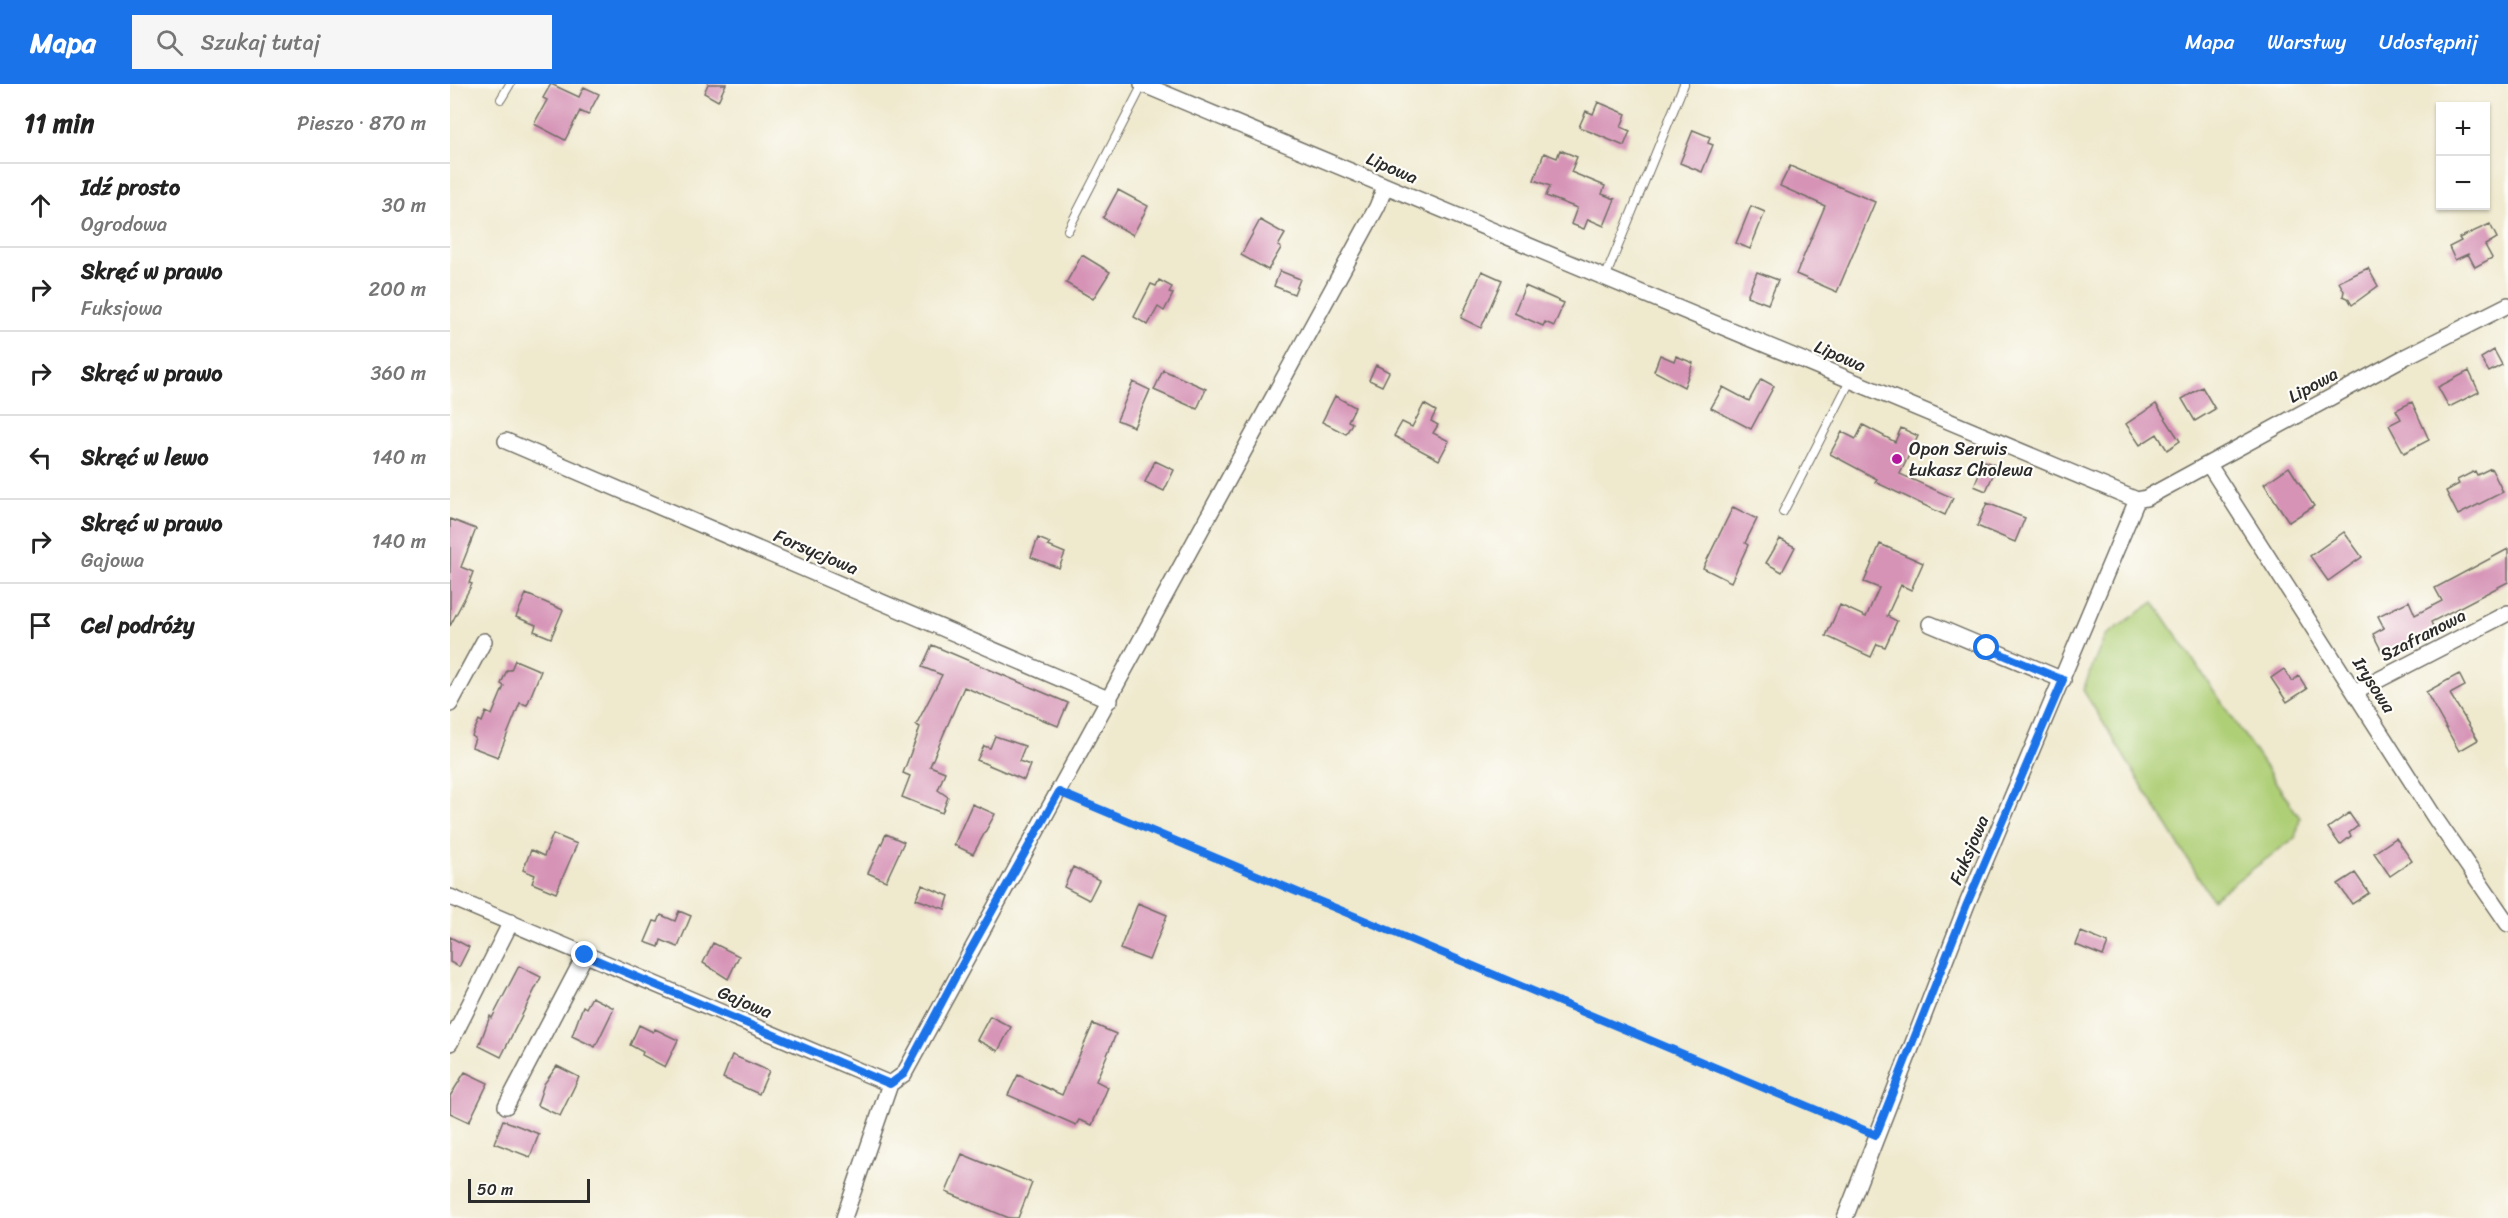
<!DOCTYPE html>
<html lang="pl">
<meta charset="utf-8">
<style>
body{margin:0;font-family:Sriracha,sans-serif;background:#f6f6f6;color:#222}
.controls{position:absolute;right:18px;top:18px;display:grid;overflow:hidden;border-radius:0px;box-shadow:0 2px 4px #0004}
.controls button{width:54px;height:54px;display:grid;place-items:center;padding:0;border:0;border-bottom:2px solid #e0e0e0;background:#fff;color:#222;font:30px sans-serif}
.scale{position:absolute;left:18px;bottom:15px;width:122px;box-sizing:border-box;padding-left:6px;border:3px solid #2b2b2b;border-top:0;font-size:16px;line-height:21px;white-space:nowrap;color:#2b2b2b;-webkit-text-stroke:4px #fdfcf7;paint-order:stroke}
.stop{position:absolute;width:18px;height:18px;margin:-14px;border:4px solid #1a73e8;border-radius:50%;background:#fff}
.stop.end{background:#1a73e8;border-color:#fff;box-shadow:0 2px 6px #0008}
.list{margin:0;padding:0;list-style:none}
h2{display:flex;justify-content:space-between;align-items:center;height:78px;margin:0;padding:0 24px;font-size:26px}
h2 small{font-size:20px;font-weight:400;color:#767676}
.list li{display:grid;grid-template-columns:39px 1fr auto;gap:18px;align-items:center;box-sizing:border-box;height:84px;padding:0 24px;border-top:2px solid #e0e0e0}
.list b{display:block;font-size:22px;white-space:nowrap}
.list p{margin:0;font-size:20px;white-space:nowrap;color:#767676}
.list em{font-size:20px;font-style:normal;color:#767676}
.icon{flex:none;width:33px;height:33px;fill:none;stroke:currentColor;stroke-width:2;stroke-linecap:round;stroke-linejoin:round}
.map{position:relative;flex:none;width:2058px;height:1134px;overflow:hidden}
header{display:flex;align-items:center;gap:36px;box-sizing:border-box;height:84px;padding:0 30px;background:#1a73e8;color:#fff}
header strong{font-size:28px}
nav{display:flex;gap:33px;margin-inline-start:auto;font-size:21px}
.search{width:420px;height:54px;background:#f6f6f6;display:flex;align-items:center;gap:15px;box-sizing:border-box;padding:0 21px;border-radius:0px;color:#767676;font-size:22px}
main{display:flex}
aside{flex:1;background:#fff}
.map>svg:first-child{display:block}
</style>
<header>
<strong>Mapa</strong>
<div class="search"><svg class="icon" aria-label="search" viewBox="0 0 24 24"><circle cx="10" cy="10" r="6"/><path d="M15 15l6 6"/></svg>Szukaj tutaj</div>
<nav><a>Mapa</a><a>Warstwy</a><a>Udostępnij</a></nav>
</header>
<main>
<aside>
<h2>11 min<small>Pieszo · 870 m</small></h2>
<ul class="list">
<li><svg class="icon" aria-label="ahead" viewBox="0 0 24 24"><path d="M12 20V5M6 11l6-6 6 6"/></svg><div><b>Idź prosto</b><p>Ogrodowa</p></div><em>30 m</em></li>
<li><svg class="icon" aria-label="right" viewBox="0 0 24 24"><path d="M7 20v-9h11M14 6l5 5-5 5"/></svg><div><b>Skręć w prawo</b><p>Fuksjowa</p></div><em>200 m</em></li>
<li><svg class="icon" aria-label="right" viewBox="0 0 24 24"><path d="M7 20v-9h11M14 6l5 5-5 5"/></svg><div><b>Skręć w prawo</b></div><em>360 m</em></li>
<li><svg class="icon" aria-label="left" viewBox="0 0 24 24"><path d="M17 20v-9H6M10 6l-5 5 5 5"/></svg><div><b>Skręć w lewo</b></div><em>140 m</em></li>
<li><svg class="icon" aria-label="right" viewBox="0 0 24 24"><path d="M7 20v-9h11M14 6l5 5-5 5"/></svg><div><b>Skręć w prawo</b><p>Gajowa</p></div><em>140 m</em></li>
<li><svg class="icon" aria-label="arrive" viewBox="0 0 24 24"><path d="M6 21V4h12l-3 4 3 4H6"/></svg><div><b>Cel podróży</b></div></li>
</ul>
</aside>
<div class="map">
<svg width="2058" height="1134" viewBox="0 0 2058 1134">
<rect width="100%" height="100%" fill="#fdfcf7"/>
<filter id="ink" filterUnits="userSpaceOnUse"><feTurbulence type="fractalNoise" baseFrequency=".0167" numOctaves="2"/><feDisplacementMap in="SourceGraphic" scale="12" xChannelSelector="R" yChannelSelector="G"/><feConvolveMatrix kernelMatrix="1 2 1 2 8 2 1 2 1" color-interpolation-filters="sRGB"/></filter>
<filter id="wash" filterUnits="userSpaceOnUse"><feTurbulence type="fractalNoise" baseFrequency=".008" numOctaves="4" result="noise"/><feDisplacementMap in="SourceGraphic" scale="24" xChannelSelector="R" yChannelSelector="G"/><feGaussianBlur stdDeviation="1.35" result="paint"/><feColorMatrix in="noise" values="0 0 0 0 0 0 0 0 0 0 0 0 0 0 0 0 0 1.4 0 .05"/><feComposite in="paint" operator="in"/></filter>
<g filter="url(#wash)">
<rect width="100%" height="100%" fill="#efe9ce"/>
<path fill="#afcf77" stroke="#6d7d51" stroke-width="1.5" d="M1704 518 1850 734 1846 753 1762 815 1633 606 1655 552Z"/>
<g id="blocks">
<path fill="#d693b6" d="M101 0 129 13 134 3 149 10 138 31 130 27 115 56 84 40 97 16 93 14Z
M258 0H276L268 17 254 9Z
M1148 18 1176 30 1171 43 1180 47 1174 62 1129 43 1136 27 1143 30Z
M1243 46 1260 53 1258 59 1263 61 1252 88 1230 79Z
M1110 66 1127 73 1121 88 1155 102 1152 110 1165 115 1154 142 1138 135 1134 145 1121 140 1127 124 1096 112 1100 102 1084 96 1094 69 1107 74Z
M1340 82 1425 118 1387 208 1346 190 1375 122 1330 102Z
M668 106 698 122 683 151 653 134Z
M1301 122 1315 128 1300 165 1286 159Z
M810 136 835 150 828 162 831 164 818 186 791 171Z
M2040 140 2047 154 2035 161 2042 174 2025 183 2018 170 2005 176 1999 163 2011 157 2009 154Z
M632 171 660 188 643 215 616 199Z
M1918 184 1928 202 1902 221 1898 214 1893 212 1894 207 1889 198Z
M830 187 850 195 844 210 824 202Z
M1032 187 1052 196 1031 244 1011 234Z
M1307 188 1328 196 1318 220 1297 212Z
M709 196 722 203 719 209 723 210 714 227 708 223 698 241 684 233 701 200 706 202Z
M1075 202 1114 219 1104 242 1095 238 1093 242 1064 229Z
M2044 266 2052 281 2039 288 2031 274Z
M1210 271 1224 277 1226 272 1243 279 1234 303 1204 287Z
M926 281 939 288 932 302 919 296Z
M713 286 756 305 747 325 704 306Z
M2019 287 2029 308 1999 323 1988 303Z
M1311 295 1324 302 1301 345 1261 324 1273 303 1299 317Z
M683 298 700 306 684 343 667 336Z
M1752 303 1765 325 1745 337 1732 315Z
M885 312 905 323 898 337 902 339 896 350 872 338Z
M1962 318 1979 356 1954 369 1939 341 1951 335 1946 326Z
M974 320 986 327 981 337 988 341 983 349 999 357 989 376 944 352 952 338 962 343Z
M1706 320 1730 357 1717 366 1707 350 1690 361 1676 340Z
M1413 341 1445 358 1451 344 1468 352 1450 390 1503 414 1495 431 1425 398 1427 395 1380 370 1392 348 1406 355Z
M705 377 724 386 714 407 695 398Z
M1534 377 1547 382 1536 407 1524 402Z
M1839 383 1864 422 1839 438 1814 400Z
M2041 384 2053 408 2008 431 1996 407 2009 400 2007 396 2025 387 2027 391Z
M1537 419 1575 434 1565 458 1527 442Z
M1283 423 1307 435 1295 459 1298 461 1281 498 1253 484Z
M0 435 26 445 11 483 23 488 19 499 22 500 0 542Z
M1894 448 1912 473 1878 497 1860 472Z
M588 454 600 459 598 462 615 469 609 484 581 473Z
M1330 455 1345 463 1332 488 1316 479Z
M1430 460 1473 479 1461 506 1451 501 1437 532 1447 537 1435 563 1427 560 1421 573 1376 552 1390 521 1416 533 1429 504 1414 498Z
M2058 465V498L1981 538 1984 545 1933 570 1923 550 1934 544 1928 532 1959 517 1965 531 1992 517 1985 504Z
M76 510 113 526 101 554 84 547 86 541 66 533Z
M482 561 618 619 608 642 514 603 480 682 495 688 488 706 498 713 492 729 452 713 460 692 453 689 466 655 470 643 466 641 492 591 472 583Z
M65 576 91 587 77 621 70 619 48 673 22 663 25 654 22 652 29 636 32 638 36 628 42 631 54 602 51 600 57 586H61Z
M1834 585 1842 597 1849 592 1857 605 1837 618 1821 594Z
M2009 590 2015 602 2000 610 2028 656 2009 667 1976 608Z
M545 652 575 662 569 677 580 681 574 696 527 676 534 662 540 664Z
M522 720 545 730 523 770 504 761Z
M1899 729 1908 742 1899 749 1901 752 1890 761 1878 744Z
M103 750 127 760 106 809 82 799 85 791 73 786 81 766 94 772Z
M436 750 454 758 436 797 418 789Z
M1946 754 1962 777 1940 792 1924 769Z
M623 783 649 796 639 816 614 803Z
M1905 789 1919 809 1902 820 1888 800Z
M472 801 499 812 495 825 466 815Z
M688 819 717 831 699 876 670 865Z
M229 827 241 832 228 863 211 856 209 863 195 858 204 837 208 838 211 831 225 837Z
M1631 848 1658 859 1653 872 1626 861Z
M0 853 19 863 9 883 0 878Z
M263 859 289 872 278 895 253 879Z
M69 882 91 893 51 973 29 962 40 932 42 934Z
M142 913 164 924 145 963 122 952 133 922 136 924Z
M540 932 561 943 548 967 527 956Z
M643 940 666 950 646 997 658 1003 642 1041 629 1036 626 1041 558 1011 568 991 612 1011Z
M189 941 203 948 205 945 228 956 215 983 192 971 193 968 180 961Z
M282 971 319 987 309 1010 273 994Z
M107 982 129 993 110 1032 87 1021 94 1000Z
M15 988 38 999 19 1038 0 1029V1012Z
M53 1036 89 1050 80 1073 44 1059Z
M512 1070 582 1099 568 1134H559L496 1108Z"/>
</g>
</g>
<g filter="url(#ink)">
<use href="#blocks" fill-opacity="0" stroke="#706e64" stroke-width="1.5"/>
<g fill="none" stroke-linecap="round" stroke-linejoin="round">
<g stroke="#706e64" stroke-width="10">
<path id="lane" d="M51 15 60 0
M618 146 693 0
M1155 194 1234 0
M1333 428 1400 297"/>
</g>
<g stroke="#706e64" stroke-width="18">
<path id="street" d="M692 0 1687 416 1696 414 1953 274 2058 221
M56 357 660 616
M1759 381 1985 734 2058 840
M1480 540 1613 596
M1905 608 2058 529
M0 620 34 557
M0 813 440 1000
M0 959 61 838
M56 1022 135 871
M394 1134 440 1000 454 990 927 123 935 103
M1395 1134 1517 820 1687 416"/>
</g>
<path stroke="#706e64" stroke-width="3" stroke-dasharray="1.5 4.5" stroke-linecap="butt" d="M623 714 1413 1046"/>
<use href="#lane" stroke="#fff" stroke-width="8"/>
<use href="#street" stroke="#fff" stroke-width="15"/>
</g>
</g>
<g fill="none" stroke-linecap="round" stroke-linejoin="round" filter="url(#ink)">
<path stroke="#1a73e8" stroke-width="8" d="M135 871 440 1000 454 990 507 890 609 708 1426 1051 1517 820 1613 596 1537 564"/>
</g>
<circle fill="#b5179e" stroke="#fdfcf7" stroke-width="2" cx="1447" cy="375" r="6"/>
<g text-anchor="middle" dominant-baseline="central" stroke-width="4.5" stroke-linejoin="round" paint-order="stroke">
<g font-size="18" fill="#2b2b2b" stroke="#fdfcf7">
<text transform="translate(942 84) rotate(23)">Lipowa</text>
<text transform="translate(1390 272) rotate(23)">Lipowa</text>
<text transform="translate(1863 301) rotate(-29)">Lipowa</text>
<text transform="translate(366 468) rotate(23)">Forsycjowa</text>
<text transform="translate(1973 551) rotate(-27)">Szafranowa</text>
<text transform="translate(1924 601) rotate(57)">Irysowa</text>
<text transform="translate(1519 766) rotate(-67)">Fuksjowa</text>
<text transform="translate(295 918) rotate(23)">Gajowa</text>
</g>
<g font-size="18" fill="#2b2b2b" stroke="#fdfcf7" text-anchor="start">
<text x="1459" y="365">Opon Serwis<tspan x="1459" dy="21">Łukasz Cholewa</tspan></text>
</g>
</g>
</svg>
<div class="controls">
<button>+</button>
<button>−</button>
</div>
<div class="scale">50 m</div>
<div class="stop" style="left:1537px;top:564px"></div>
<div class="stop end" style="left:135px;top:871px"></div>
</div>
</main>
